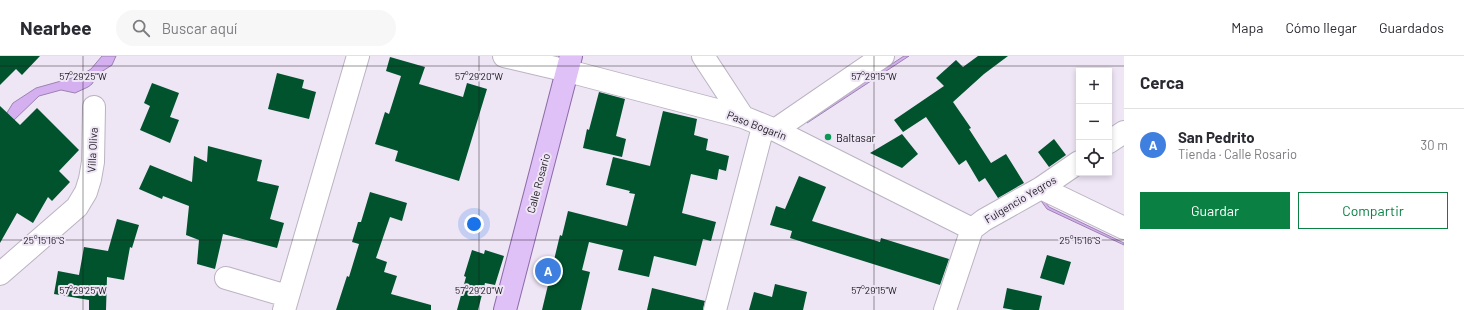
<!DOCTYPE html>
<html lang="es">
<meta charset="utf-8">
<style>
body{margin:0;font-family:Barlow,sans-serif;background:#f7f7f7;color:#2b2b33}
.controls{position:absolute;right:12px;top:12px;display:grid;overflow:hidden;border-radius:0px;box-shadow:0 2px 6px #0003}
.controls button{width:36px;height:36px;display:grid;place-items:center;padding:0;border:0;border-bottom:1px solid #e1e1e2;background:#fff;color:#2b2b33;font:20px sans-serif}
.you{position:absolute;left:474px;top:168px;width:14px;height:14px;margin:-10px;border:3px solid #fff;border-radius:50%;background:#1a73e8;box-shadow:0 0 0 6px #1a73e833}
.badge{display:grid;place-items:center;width:26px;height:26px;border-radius:50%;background:#0b8043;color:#fff;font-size:13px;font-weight:700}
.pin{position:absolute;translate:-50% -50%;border:2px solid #fff;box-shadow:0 1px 4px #0006}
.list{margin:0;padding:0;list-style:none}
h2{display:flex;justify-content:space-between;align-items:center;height:52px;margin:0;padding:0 16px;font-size:17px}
h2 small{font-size:13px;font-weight:400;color:#7c7c81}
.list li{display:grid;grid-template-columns:26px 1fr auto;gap:12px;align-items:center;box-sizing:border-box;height:72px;padding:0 16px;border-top:1px solid #e1e1e2}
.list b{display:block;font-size:15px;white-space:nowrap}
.list p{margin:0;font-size:13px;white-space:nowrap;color:#7c7c81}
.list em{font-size:13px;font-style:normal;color:#7c7c81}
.actions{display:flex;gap:8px;padding:12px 16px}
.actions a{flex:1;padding:9px 0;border:1px solid #0b8043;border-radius:0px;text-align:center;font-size:14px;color:#0b8043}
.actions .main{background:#0b8043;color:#fff}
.icon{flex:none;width:22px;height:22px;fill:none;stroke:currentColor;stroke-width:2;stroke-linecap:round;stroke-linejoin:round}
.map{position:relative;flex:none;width:1124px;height:254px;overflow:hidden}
header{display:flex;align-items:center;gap:24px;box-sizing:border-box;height:56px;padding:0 20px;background:#fff;border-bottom:1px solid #e1e1e2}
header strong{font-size:19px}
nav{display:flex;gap:22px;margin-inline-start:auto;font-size:14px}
.search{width:280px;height:36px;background:#f7f7f7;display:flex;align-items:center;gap:10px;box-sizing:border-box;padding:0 14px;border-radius:22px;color:#7c7c81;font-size:15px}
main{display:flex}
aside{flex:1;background:#fff}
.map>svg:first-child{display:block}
</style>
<header>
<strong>Nearbee</strong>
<div class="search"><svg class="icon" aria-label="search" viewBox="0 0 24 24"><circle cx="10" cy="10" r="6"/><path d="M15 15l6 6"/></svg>Buscar aquí</div>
<nav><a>Mapa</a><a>Cómo llegar</a><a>Guardados</a></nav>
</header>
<main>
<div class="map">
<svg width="1124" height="254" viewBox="0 0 1124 254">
<rect width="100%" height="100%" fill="#eee5f5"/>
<path fill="#d4b0f1" stroke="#9c82b1" d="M102 0H116L112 9 98 18 92 28 88 31 75 37 61 34 39 40 12 66 0 68 13 47 36 32 72 22 86 16 91 13Z
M904 0H909L807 67 805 65Z
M1041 140 1049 151 1124 187V189L1047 153 1039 142Z"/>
<path fill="#00532d" d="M0 0H40L22 19 16 13 0 29Z
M978 0H1008L984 18 953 46 971 72 969 73 991 107 1006 98 1024 127 998 142 985 122 979 126 966 104 959 109 926 61 903 76 894 64 944 30 936 22 956 4 963 11Z
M390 1 425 11 419 28 463 41 467 27 487 33 459 125 395 105 398 95 375 88 385 56 389 58 401 20 386 15Z
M277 17 304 24 302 32 316 36 309 63 268 53Z
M152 27 179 37 170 61 179 64 170 87 140 74 150 50 144 47Z
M599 36 625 43 616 80 626 83 622 101 583 92 587 73 589 74Z
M0 50 20 69 37 52 79 94 59 115 70 126 52 145 48 141 33 167 17 157 0 187Z
M663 55 697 63 694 79 708 83 706 94 729 100 726 115 719 113 717 124 691 118 682 157 716 166 711 185 703 183 696 210 654 200 649 221 618 214 623 194 589 186 582 214 590 216 581 254H542L560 179 562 180 568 155 627 170 635 138 629 137 630 135 606 129 613 101 650 110Z
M902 78 918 98 902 112 870 97Z
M1054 83 1066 99 1049 111 1038 96Z
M208 90 262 104 257 125 279 130 270 163 284 167 277 192 223 178 215 213 197 208 199 184 186 179 189 150 163 140 162 143 139 133 150 109 192 126 194 100 207 106Z
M799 120 826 131 812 165 880 186 881 182 949 203 940 229 790 182 792 175 770 169 776 150 785 153Z
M370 136 407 147 402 165 390 161 376 202 387 206 384 216 397 220 391 238 431 249V254H336L347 220 349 221 359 188 352 186 358 166H361Z
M117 163 139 169 132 192 130 191 124 224 107 221 106 254H89V244L54 238 58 215 79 219 84 191 108 195Z
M472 194 484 198 485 194 504 200 495 229 485 227 478 254H457L466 221 464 220Z
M1047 199 1071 206 1064 229 1040 222Z
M775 228 807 236 803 254H749L754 236 772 241Z
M652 232 705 245 703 254H647Z
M1007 232 1042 240 1039 254H1014L1003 252Z"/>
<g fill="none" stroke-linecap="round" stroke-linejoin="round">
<g stroke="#bbb3c2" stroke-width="24">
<path id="minor" d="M504 0 568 15 743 61 775 74 972 173
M703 0 743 61
M775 74 883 0
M1109 86 1124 76
M1041 132 1124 172
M0 218 77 151 86 136 90 123 93 106 94 51
M226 222 287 240
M284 254 358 0
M715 254 763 71
M945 254 972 173 984 164 1041 132 1079 106"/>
</g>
<g stroke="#8c6aa7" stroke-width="24">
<path id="major" d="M505 254 571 0"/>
</g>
<use href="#minor" stroke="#fff" stroke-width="22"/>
<use href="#major" stroke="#dfc0f7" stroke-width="22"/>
</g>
<path fill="none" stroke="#1a171d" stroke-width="1" stroke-opacity="0.45" d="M83 0V254M479 0V254M874 0V254M0 10H1124M0 184H1124"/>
<circle fill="#0b9757" stroke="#eee5f5" stroke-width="1.5" cx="828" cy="81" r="4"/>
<g text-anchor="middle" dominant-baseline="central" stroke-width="4" stroke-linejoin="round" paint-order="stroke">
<g font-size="11" fill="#1a171d" stroke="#eee5f5">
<text transform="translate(757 69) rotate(21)">Paso Bogarin</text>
<text transform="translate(92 94) rotate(-87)">Villa Oliva</text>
<text transform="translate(538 127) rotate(-75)">Calle Rosario</text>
<text transform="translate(1020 143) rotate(-31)">Fulgencio Yegros</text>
</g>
<g font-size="11" fill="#1a171d" stroke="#eee5f5" text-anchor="start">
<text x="836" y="81">Baltasar</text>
</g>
</g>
<g font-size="10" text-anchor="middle" fill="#1a171d" stroke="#eee5f5" stroke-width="4" stroke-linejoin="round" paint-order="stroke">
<text x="83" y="24">57°29'25"W</text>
<text x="479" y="24">57°29'20"W</text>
<text x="874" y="24">57°29'15"W</text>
<text x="44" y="188">25°15'16"S</text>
<text x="1080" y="188">25°15'16"S</text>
<text x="83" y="238">57°29'25"W</text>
<text x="479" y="238">57°29'20"W</text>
<text x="874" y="238">57°29'15"W</text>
</g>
</svg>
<div class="controls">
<button>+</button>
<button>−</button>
<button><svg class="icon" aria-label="locate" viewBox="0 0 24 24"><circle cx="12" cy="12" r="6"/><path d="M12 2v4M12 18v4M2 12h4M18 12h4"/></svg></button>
</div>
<div class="you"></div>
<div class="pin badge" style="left:548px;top:215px;background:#3f7fe0">A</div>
</div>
<aside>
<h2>Cerca<small></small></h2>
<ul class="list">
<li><span class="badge" style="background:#3f7fe0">A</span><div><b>San Pedrito</b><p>Tienda · Calle Rosario</p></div><em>30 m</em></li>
</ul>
<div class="actions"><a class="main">Guardar</a><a>Compartir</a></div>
</aside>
</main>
